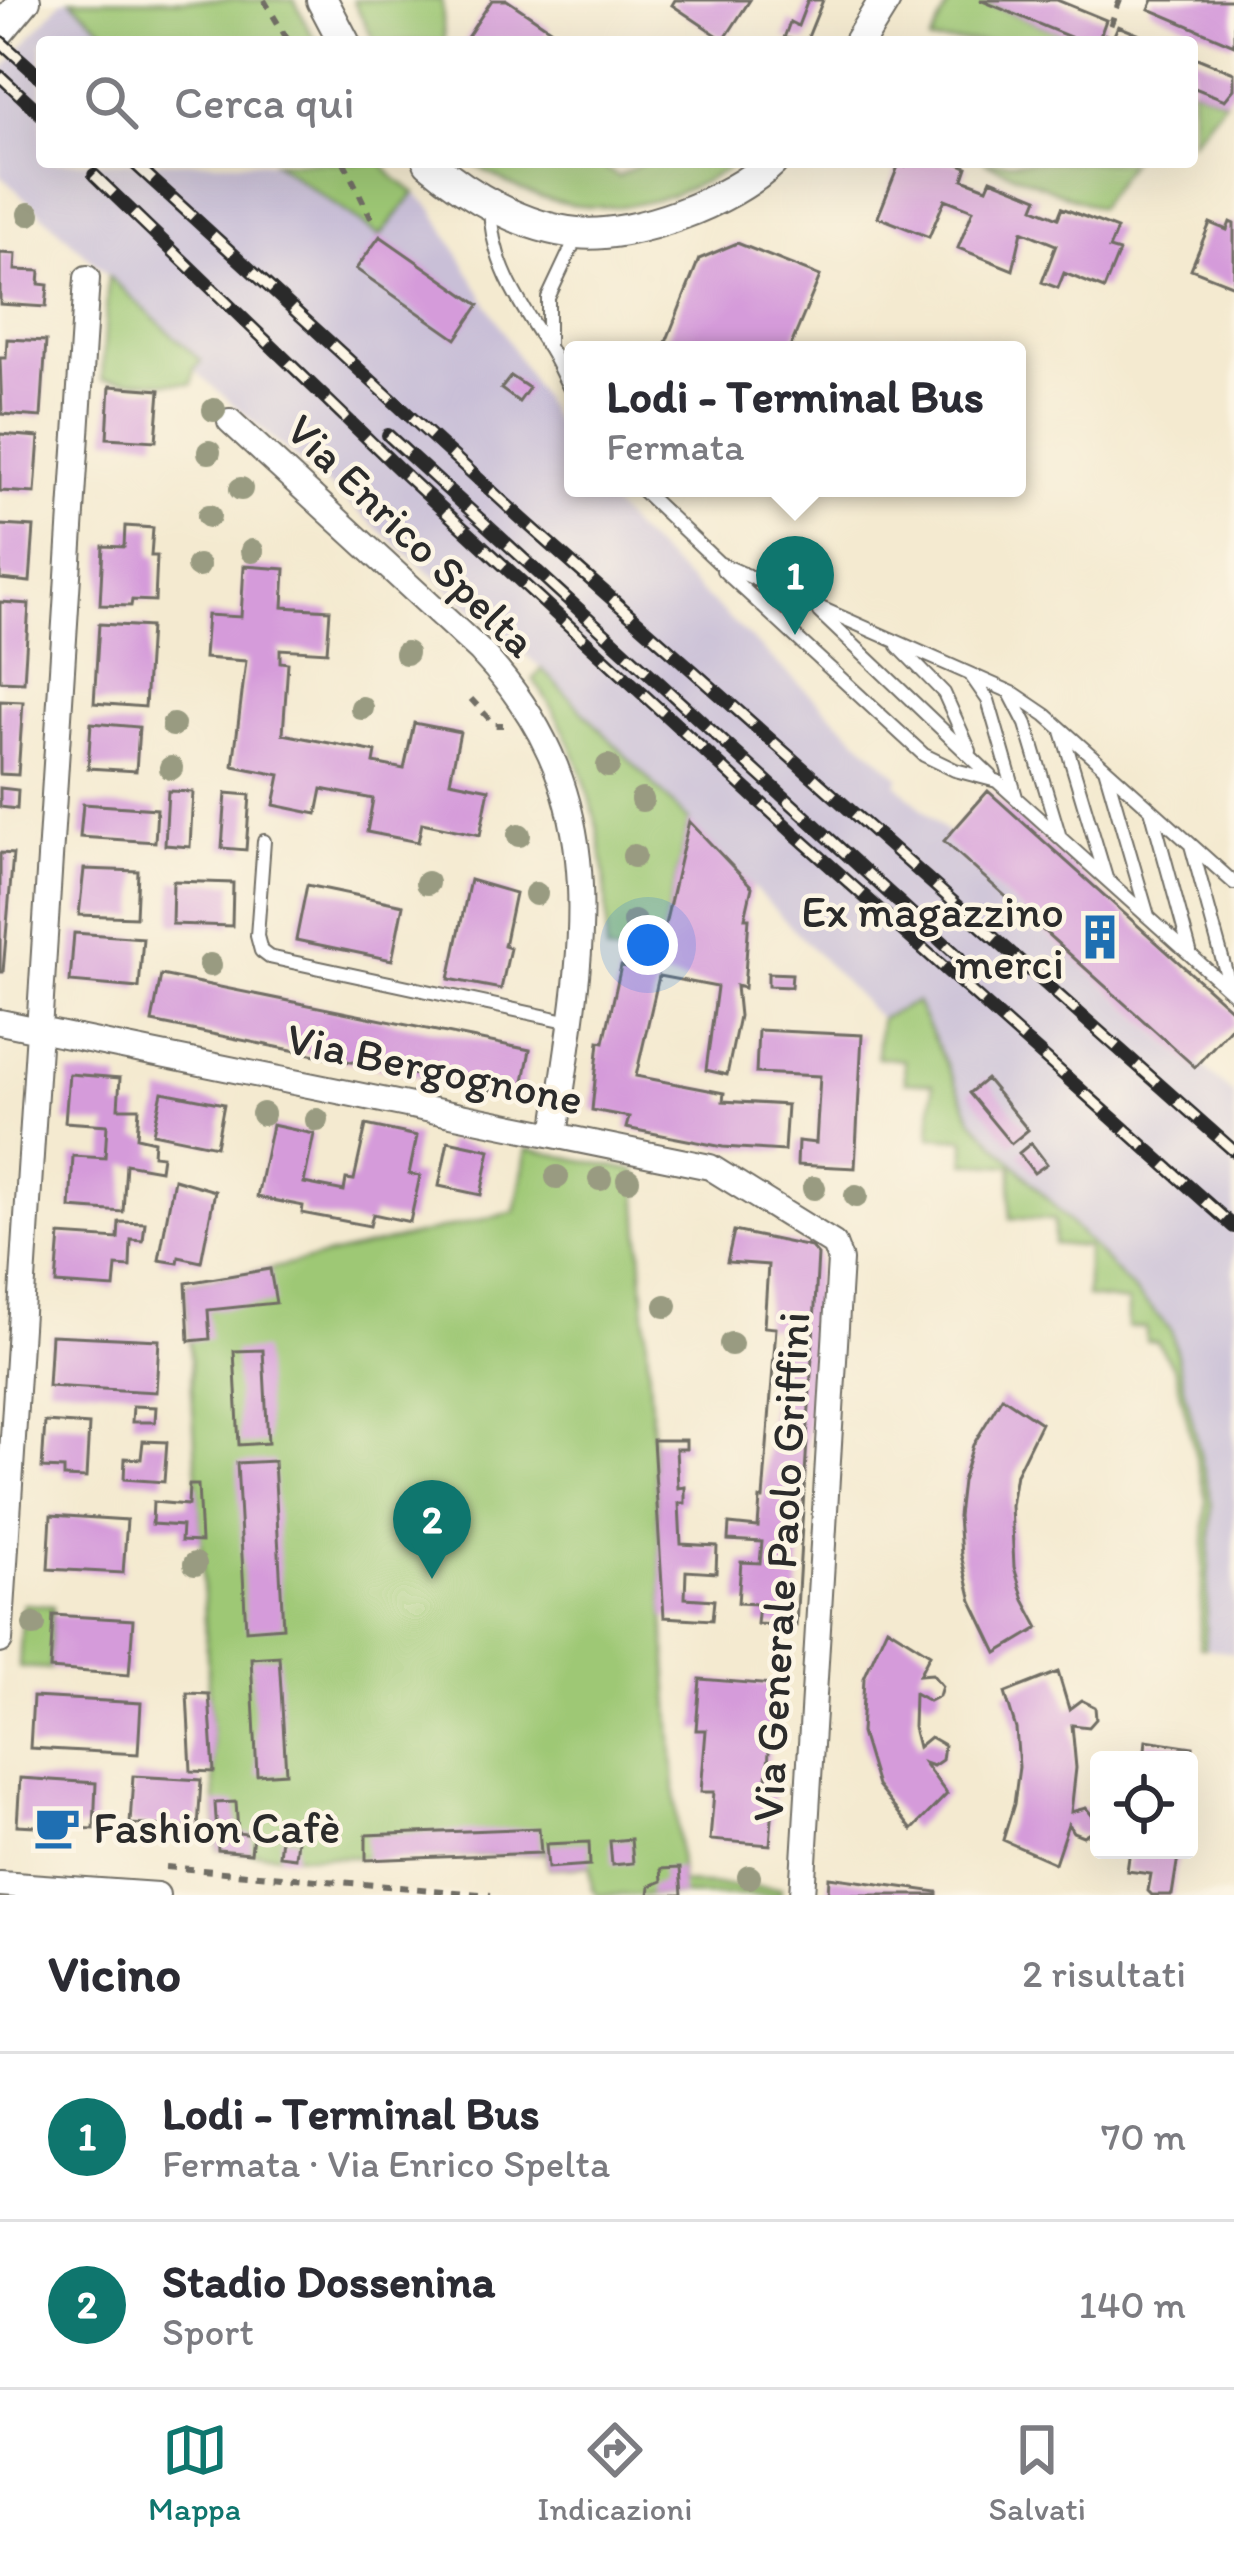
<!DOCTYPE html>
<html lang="it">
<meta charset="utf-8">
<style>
body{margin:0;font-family:Itim,sans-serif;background:#f7f7f7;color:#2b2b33}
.controls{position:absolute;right:36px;bottom:36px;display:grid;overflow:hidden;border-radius:12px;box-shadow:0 12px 48px #0002}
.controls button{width:108px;height:108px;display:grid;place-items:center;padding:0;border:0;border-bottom:3px solid #e1e1e2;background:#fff;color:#2b2b33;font:60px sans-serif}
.you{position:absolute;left:648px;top:945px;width:42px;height:42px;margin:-30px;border:9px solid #fff;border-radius:50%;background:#1a73e8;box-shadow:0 0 0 18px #1a73e833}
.badge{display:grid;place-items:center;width:78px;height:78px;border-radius:50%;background:#0f766e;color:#fff;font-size:39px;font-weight:700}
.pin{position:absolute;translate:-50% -99px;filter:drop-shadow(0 3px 6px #0008)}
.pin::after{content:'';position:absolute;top:63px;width:42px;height:36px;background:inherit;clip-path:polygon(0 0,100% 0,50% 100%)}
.popup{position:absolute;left:564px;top:341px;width:462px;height:156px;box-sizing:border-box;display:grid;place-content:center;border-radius:12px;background:#fff;filter:drop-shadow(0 3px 9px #0005);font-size:39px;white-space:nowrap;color:#7c7c81}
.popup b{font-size:45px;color:#2b2b33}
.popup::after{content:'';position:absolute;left:50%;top:100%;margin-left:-24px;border:24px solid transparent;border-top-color:#fff}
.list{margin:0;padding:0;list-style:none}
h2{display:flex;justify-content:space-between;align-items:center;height:156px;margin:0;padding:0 48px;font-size:51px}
h2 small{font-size:39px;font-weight:400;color:#7c7c81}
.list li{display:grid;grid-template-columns:78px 1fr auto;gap:36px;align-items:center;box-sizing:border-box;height:168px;padding:0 48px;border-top:3px solid #e1e1e2}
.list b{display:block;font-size:45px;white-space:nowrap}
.list p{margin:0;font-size:39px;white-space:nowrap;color:#7c7c81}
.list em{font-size:39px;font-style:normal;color:#7c7c81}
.icon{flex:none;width:66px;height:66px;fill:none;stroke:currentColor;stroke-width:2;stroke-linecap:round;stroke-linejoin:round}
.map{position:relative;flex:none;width:1234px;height:1895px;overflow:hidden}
.search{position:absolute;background:#fff;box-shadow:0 12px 48px #0002;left:36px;right:36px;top:36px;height:132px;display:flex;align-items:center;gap:30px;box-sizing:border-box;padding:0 42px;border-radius:12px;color:#7c7c81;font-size:45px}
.sheet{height:492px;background:#fff}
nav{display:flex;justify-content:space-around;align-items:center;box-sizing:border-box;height:168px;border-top:3px solid #e1e1e2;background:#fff;font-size:33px;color:#7c7c81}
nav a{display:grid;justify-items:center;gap:6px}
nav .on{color:#0f766e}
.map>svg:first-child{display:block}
</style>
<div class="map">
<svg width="1234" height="1895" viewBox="0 0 1234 1895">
<rect width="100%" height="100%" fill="#fcf5e5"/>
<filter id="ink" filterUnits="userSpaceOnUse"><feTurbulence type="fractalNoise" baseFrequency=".00833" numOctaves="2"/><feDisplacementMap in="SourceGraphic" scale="24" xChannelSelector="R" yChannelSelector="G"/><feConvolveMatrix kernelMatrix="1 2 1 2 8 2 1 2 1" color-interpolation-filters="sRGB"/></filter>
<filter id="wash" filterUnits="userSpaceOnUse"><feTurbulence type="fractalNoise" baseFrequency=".004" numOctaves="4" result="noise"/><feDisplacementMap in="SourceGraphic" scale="48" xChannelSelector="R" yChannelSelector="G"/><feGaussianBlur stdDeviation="2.7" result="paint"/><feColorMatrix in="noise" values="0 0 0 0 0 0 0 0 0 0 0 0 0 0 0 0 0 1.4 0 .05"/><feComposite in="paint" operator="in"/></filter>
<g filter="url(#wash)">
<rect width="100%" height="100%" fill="#f4ead0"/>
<path fill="#c9bfd7" d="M62 0H71L117 42H42V162H274L379 236 415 193 432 208 573 453V488H597L633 529 900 778 896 783 949 835 944 842 1194 1067 1199 1063 1234 1095V1653L1205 1648 1212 1504 1171 1330 973 1120 916 1003 880 1019 542 669 205 380 194 369 200 361 0 175V73Z"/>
<path fill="#9ec875" stroke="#647a50" stroke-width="3" d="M71 0H294L316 42H117Z
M353 0H442L444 42H375Z
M951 0H979L1082 42H930Z
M1192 87 1225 100 1192 141Z
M274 162H381L391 175 415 193 380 236Z
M471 162H596L618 177 645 162H738C646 221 562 223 471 162Z
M984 162H1130L1098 208Z
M108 276 201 361 194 369 192 384 102 379Z
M542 669 689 821 656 963 606 952C611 854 590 760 533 679Z
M916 1002 973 1120 1171 1330 1212 1504 1205 1648 1199 1647 1206 1500 1175 1370 1157 1342 1146 1341V1328L1128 1327V1302L1087 1297V1247L1054 1244V1220L1010 1218 1012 1166 965 1163V1139L930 1137 933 1084 905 1082 904 1060 877 1057 880 1019Z
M527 1149 636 1171 681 1883 781 1888 780 1895H597L592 1889 590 1866 548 1868 546 1853C436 1857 328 1861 218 1850L186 1283 270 1269 515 1212Z
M23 1604 53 1606 50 1669 19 1667Z"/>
<g id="blocks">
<path fill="#d59bda" d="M492 0H507L550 29 541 42H464Z
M675 0H750L724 40 672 5Z
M808 0H823L806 42 784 38 790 22 798 26Z
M980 0H1057L1106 20 1098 42H1082Z
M1153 0H1234V45L1149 9Z
M1118 26 1157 42H1111Z
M1192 56 1234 73V89L1225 100 1192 87Z
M907 162H955L967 167 963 179 987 188 991 179 1038 198 1034 208 1058 218 1062 208 1117 229 1109 249 1119 252 1104 289 1064 273 1058 288 1042 282 1056 245 1022 231 1013 270 958 248 973 210 945 199 929 237 878 217 899 164 905 166Z
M1230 222 1234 224V286L1191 269 1210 223 1227 230Z
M380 236 479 305 456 339 356 269Z
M737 243 820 276 789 350H663L699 259Z
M0 253 16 254 15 270 40 271 39 284 48 285 46 307 0 304Z
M7 339 46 341 41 417 2 414 0 358H6Z
M511 376 529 388 519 402 501 389Z
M110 386 160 390 156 441 107 438Z
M0 434 39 437 35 493 0 491Z
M0 525 34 527 30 582 0 579Z
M125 526 153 528 151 556H157L155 601 132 600 131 606 100 605 103 546 124 547Z
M244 566 285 569 283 607 330 610 327 652 280 649V662L288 663 283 734 376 752 374 763 404 769 414 723 460 732 450 781 489 789 480 835 422 823 418 842 367 832 373 799 322 789 317 814 274 805 280 775 233 766 246 661 204 658 207 615 241 617Z
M0 602 29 604 24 682 0 681Z
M99 624 150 627 145 707 94 703Z
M0 701 23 702 18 775 0 774Z
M91 723 139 727 136 771 88 768Z
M0 788 18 790 17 809 0 807Z
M168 791 193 792 190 847 165 845Z
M988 791 1234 1012V1024L1195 1067 944 841Z
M226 793 250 795 246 850 222 848Z
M83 804 157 809 155 842 80 837Z
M689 821 752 887 745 918H749L744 988 736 986 739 1016 727 1075 706 1070 717 987 659 976 636 1076 724 1093 723 1101 787 1105 784 1151 723 1147 626 1128 629 1117 592 1110 599 1041 604 1042 621 966 654 972Z
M0 853 13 854 3 972H0Z
M84 869 138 871 136 917 79 915Z
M470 880 515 893 504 946 510 948 501 989 449 979Z
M173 881 233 883 232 926 172 924Z
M307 885 403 905 392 960 296 940Z
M74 933 143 938 139 988 70 982Z
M768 973 792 974 791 987 768 986Z
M161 975 530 1050 521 1096 152 1022Z
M758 1030 862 1035 855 1168 797 1165 798 1141 816 1143 820 1076 756 1073Z
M69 1074 120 1078 118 1108H139L137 1137 154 1141 153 1155 162 1156 160 1170 126 1164 123 1212 70 1208 73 1156 105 1158 107 1125 65 1122Z
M986 1079 1028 1130 1011 1144 969 1093Z
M162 1092 224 1104 216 1146 153 1133Z
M272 1125 314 1134 304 1183 344 1191 346 1179 354 1180 366 1125 417 1136 409 1174 420 1176 410 1222 373 1214 370 1226 302 1213 303 1206 257 1197Z
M448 1141 490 1150 481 1195 439 1186Z
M1031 1143 1047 1164 1034 1173 1019 1153Z
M174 1179 215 1191 201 1262 179 1257 178 1263 159 1260Z
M119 1222 145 1223 143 1241 131 1240 130 1267 116 1266 114 1288 56 1284 60 1235 118 1239Z
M734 1231 811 1247 818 1255 796 1626 757 1624 759 1604 738 1603 741 1562 760 1563 762 1542 728 1540 729 1524 758 1527 760 1499H763L776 1328 764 1327 768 1265 727 1262Z
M270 1269 276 1303 208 1310 210 1339 189 1341 186 1283Z
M51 1335 159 1340 156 1392 48 1386Z
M263 1350 268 1443 239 1445 234 1351Z
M1002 1397 1041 1423 1016 1474 1011 1506 1014 1567 1024 1600 1039 1628 997 1653 972 1601 961 1555 958 1516 962 1481 973 1445Z
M133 1406 156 1407 155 1422H132Z
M45 1422 89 1425 86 1478 64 1477V1469L42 1468Z
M653 1440H686V1449H676L678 1488 685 1487V1503H679L681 1544 717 1546 716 1573 686 1571 685 1598 714 1600 712 1620 664 1617Z
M143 1441 167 1442 164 1482 124 1479 125 1458 141 1459Z
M274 1461 283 1627 246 1630 237 1463Z
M189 1485H198L201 1542 181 1541 182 1526 152 1524 153 1502 188 1505Z
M51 1515 127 1520 123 1573 48 1569Z
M53 1615 133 1620 129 1675 50 1669Z
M887 1627 930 1654 919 1675 932 1674 942 1686 939 1696 929 1701 914 1693 913 1727 918 1747 930 1737 944 1745 942 1760 933 1766 924 1763 947 1794 912 1830 877 1786 861 1733 864 1678Z
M279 1656 286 1773 257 1775 251 1658Z
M1058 1672 1069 1709 1081 1700 1095 1707 1096 1719 1089 1727 1072 1725 1076 1768 1071 1812 1086 1808 1096 1820 1093 1830 1083 1836 1073 1832 1068 1824 1055 1863 1003 1840 1014 1804 1019 1767 1016 1729 1005 1693Z
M700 1679 774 1685 766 1792H774L770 1845 710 1840 714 1792H701L706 1730H696Z
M187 1693 209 1694 214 1772 191 1771Z
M33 1697 141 1703 138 1754 30 1748Z
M1146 1740 1193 1747 1191 1760H1144Z
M133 1776 201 1780 198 1828 130 1824Z
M20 1778 96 1783 94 1829 17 1825Z
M236 1802 238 1833 253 1835 251 1853 218 1850 215 1803Z
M539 1828 541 1853 366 1860V1835Z
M281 1837 297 1839 295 1858 279 1856Z
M631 1839 633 1863 612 1865 610 1841Z
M589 1842 590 1865 548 1868 546 1844Z
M1130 1850H1179L1172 1895H1152L1148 1891 1151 1874 1127 1871Z
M680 1868 682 1895H649L650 1886 662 1881 661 1869Z
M829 1877 937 1892V1895H828Z"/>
</g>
</g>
<g filter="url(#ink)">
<use href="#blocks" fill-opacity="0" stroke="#716e65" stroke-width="3"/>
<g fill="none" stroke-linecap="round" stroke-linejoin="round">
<g stroke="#716e65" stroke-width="16">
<path id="service" d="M490 206C491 261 517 300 546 344 557 359 563 378 573 394
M548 345V298L578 234
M640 488 719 563 1015 694 1046 715 1234 883
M723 570 924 755 955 770 997 781 1234 994
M819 612 991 776
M898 646 944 693 970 751
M972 677 988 700 1016 797
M1011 695 1026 724 1059 834
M1062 731 1106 878
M1105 768 1148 916
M1151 809 1190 951
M264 841 257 936 261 951 269 957 571 1022
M1191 845 1230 987"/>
</g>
<g stroke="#716e65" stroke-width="28">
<path id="minor" d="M230 421 480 651C620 800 581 953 555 1135
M0 1022 710 1167 834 1244 840 1260 802 1895
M0 1641 87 278
M0 1884 157 1895"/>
</g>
<g stroke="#716e65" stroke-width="34">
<path id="tertiary" d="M322 0 344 42
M0 30 25 0
M859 42 885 0
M429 162C469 196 523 228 577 233 633 239 732 201 772 162"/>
</g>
<path stroke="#716e65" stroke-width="6" stroke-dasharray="9 9" stroke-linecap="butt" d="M264 0 289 42
M1104 42 1120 0
M344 162 371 218
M471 699 495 725H503
M166 1867 491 1895"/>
<use href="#service" stroke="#fff" stroke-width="12"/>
<use href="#minor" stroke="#fff" stroke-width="24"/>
<use href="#tertiary" stroke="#fff" stroke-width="30"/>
<g stroke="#2b2b2b" stroke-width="14">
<path id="rail" d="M0 41 42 79
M0 76 42 115
M133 162 522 519 1234 1151
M94 175 399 469 798 837 1234 1227
M388 435 959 957"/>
</g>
<use href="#rail" stroke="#fcf5e5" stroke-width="9" stroke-dasharray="27" stroke-linecap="butt"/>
</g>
<g fill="#999b81">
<circle cx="29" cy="214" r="12"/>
<circle cx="214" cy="410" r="12"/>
<circle cx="209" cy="452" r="12"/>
<circle cx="241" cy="489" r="12"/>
<circle cx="209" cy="516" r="12"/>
<circle cx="252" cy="551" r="12"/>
<circle cx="198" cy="566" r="12"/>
<circle cx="406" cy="653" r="12"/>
<circle cx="362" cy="708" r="12"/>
<circle cx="173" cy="725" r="12"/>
<circle cx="608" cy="766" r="12"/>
<circle cx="171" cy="768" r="12"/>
<circle cx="642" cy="800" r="12"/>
<circle cx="519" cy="835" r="12"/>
<circle cx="634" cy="856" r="12"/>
<circle cx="427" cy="883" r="12"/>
<circle cx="536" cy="894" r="12"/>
<circle cx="634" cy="922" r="12"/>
<circle cx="210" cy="965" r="12"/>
<circle cx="263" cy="1114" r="12"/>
<circle cx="317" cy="1120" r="12"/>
<circle cx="557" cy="1177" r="12"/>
<circle cx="600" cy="1179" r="12"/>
<circle cx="628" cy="1180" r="12"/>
<circle cx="814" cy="1188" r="12"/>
<circle cx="856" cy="1196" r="12"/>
<circle cx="666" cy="1306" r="12"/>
<circle cx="731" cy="1344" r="12"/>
<circle cx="195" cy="1564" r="12"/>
<circle cx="34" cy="1625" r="12"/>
<circle cx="749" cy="1877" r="12"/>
</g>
</g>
<defs>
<g id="building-bare" transform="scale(3.6)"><path d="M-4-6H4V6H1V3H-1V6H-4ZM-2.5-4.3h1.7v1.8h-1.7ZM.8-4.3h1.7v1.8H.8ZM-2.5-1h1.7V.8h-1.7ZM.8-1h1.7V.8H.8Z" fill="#1f6fb2" stroke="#fcf5e5" stroke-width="2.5" paint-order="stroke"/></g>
<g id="cafe-bare" transform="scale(3.6)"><path d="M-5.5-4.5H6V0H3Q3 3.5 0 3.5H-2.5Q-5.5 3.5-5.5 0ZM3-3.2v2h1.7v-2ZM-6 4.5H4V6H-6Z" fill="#1f6fb2" stroke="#fcf5e5" stroke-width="2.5" paint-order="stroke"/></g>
</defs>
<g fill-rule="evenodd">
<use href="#building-bare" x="1100" y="937"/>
<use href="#cafe-bare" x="57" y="1827"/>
</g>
<g text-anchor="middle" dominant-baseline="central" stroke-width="9" stroke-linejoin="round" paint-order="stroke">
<g font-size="45" fill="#2b2b2b" stroke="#fcf5e5">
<text transform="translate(412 535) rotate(44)">Via Enrico Spelta</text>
<text transform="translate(435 1068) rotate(12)">Via Bergognone</text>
<text transform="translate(780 1567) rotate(-87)">Via Generale Paolo Griffini</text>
</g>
<g font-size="45" fill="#2b2b2b" stroke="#fcf5e5" text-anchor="end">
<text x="1064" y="911">Ex magazzino<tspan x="1064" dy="52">merci</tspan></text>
<text x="93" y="1827" text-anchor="start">Fashion Cafè</text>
</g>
</g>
</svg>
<div class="controls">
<button><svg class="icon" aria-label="locate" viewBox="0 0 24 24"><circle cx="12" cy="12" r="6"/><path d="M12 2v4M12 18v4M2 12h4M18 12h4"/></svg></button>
</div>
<div class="you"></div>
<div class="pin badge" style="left:795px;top:635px">1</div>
<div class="popup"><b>Lodi - Terminal Bus</b>Fermata</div>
<div class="pin badge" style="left:432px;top:1579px">2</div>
<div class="search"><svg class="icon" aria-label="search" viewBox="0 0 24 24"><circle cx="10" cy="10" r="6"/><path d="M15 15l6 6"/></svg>Cerca qui</div>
</div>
<section class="sheet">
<h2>Vicino<small>2 risultati</small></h2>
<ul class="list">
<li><span class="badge">1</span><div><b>Lodi - Terminal Bus</b><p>Fermata · Via Enrico Spelta</p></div><em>70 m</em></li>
<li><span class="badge">2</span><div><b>Stadio Dossenina</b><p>Sport</p></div><em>140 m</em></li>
</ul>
</section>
<nav>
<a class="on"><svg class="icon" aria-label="map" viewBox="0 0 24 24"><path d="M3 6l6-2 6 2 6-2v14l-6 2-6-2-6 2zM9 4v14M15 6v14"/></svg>Mappa</a>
<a><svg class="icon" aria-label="directions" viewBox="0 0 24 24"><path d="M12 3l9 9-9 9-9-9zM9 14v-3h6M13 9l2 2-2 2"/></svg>Indicazioni</a>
<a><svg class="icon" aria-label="saved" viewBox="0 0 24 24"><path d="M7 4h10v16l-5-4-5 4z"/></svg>Salvati</a>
</nav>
